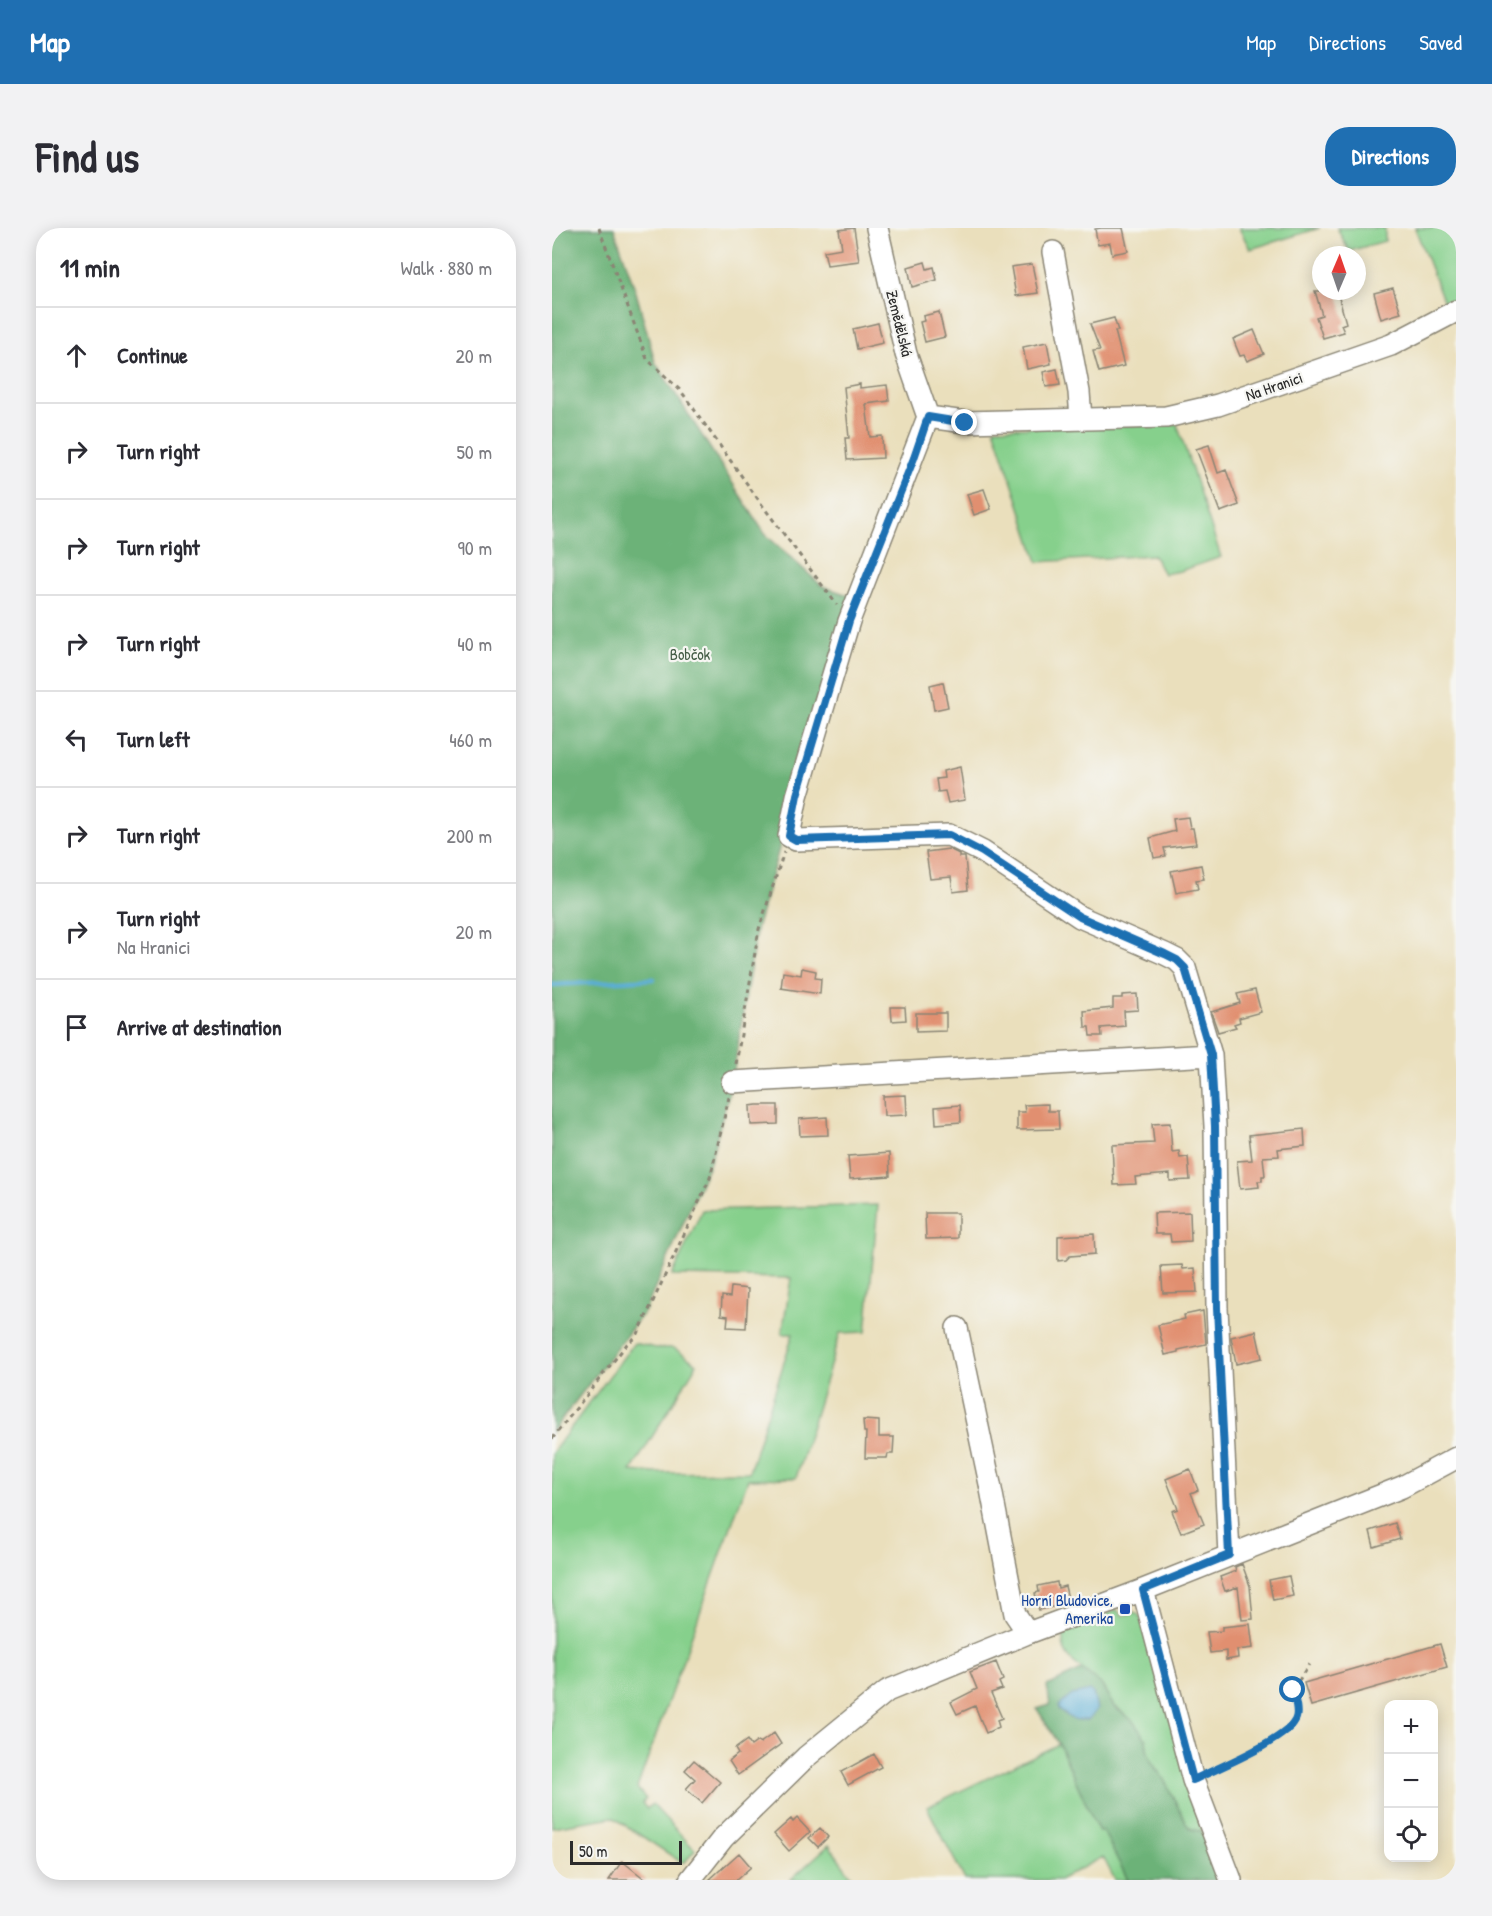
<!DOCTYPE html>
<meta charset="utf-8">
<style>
body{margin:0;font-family:"Patrick Hand",sans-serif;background:#f2f2f3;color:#2b2b33}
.controls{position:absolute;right:18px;bottom:18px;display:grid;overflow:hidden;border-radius:12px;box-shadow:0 3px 15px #0003}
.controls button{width:54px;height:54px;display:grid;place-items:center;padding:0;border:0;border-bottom:2px solid #e1e1e2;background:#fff;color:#2b2b33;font:30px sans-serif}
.compass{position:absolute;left:760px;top:18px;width:54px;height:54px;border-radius:50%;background:#fff;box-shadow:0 3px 15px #0003;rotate:2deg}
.scale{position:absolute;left:18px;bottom:15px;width:112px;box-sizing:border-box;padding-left:6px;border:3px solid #2b2b2b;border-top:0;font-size:16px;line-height:21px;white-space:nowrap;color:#2b2b2b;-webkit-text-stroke:4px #f6f6f2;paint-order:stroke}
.stop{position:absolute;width:18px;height:18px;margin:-14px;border:4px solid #1f6fb2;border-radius:50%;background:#fff}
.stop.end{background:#1f6fb2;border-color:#fff;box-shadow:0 2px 6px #0008}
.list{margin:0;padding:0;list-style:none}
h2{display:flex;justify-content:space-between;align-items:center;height:78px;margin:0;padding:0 24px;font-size:26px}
h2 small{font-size:20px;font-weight:400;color:#7c7c81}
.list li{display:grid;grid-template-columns:39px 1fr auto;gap:18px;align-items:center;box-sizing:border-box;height:96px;padding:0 24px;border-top:2px solid #e1e1e2}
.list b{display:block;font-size:22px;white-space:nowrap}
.list p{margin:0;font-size:20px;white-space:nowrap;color:#7c7c81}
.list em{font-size:20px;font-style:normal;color:#7c7c81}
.icon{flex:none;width:33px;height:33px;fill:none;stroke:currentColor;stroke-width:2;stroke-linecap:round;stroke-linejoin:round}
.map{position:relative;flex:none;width:904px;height:1652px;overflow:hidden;border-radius:24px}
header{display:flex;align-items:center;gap:36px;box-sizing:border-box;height:84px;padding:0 30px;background:#1f6fb2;color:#fff}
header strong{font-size:28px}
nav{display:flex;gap:33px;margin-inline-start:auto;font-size:21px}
.intro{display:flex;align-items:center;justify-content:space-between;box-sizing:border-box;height:144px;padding:0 36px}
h1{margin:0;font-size:42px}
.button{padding:15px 27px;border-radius:24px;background:#1f6fb2;color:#fff;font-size:21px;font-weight:700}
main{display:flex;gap:36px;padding:0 36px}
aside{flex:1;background:#fff;border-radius:24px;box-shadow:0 3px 15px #0003}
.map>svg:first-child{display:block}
</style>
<header>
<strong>Map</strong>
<nav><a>Map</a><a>Directions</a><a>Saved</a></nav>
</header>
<div class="intro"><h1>Find us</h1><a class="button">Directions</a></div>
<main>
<aside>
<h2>11 min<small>Walk · 880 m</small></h2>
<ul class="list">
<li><svg class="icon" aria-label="ahead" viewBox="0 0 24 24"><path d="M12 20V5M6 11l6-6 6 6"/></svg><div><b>Continue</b></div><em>20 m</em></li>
<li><svg class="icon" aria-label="right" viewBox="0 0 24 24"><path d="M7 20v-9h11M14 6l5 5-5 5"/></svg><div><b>Turn right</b></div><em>50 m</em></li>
<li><svg class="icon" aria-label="right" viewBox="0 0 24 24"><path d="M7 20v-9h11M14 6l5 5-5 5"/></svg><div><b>Turn right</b></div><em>90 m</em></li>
<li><svg class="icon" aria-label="right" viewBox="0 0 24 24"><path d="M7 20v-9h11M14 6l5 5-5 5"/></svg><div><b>Turn right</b></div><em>40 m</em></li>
<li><svg class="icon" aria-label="left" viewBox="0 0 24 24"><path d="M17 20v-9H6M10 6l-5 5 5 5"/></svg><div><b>Turn left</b></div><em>460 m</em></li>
<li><svg class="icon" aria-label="right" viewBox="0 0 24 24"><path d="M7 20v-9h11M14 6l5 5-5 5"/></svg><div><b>Turn right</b></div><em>200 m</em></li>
<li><svg class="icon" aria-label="right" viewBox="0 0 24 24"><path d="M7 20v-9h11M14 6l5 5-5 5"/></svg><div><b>Turn right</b><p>Na Hranici</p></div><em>20 m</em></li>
<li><svg class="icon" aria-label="arrive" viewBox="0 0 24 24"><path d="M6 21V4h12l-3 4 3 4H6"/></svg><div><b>Arrive at destination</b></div></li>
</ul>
</aside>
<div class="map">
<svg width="904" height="1652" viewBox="0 0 904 1652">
<rect width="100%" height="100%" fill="#f6f6f2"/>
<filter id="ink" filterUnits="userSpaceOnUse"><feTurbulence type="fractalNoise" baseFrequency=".0167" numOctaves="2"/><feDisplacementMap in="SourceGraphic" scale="12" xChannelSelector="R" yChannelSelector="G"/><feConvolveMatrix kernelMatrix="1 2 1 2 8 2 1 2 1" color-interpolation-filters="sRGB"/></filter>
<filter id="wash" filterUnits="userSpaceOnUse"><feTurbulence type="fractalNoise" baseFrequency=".008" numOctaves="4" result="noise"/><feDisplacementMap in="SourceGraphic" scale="24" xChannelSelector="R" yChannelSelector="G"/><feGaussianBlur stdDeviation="1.35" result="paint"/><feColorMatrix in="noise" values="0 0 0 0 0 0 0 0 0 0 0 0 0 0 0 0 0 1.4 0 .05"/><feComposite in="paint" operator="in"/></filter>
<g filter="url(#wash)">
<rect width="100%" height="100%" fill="#eadfbc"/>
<path fill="#86d08c" stroke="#587e5c" stroke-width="1.5" d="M687 0H768L698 21Z
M785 0H833V13L797 23Z
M863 0H904V79L895 82Z
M625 196 669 329 628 343 612 346 601 327 486 334 442 200Z
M326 977 314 1104 288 1105 244 1250 196 1251 85 1560 94 1571 90 1575 95 1581 100 1576 143 1622 133 1634H129L61 1589 0 1599V1225L82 1115 104 1120H122L145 1136 79 1243 103 1245 197 1244 241 1106H230L239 1050 120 1048 150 982Z
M565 1382 571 1388 582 1384 588 1388 650 1603 641 1602 635 1597 613 1553 600 1535 595 1522 594 1511 567 1481C558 1477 556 1466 550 1458 536 1440 503 1434 513 1402Z
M507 1516 547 1604 551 1602 576 1652H563L551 1629 507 1652H413L375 1579Z
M277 1617 302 1652H238Z"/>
<path fill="#6cb278" stroke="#4c6e52" stroke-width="1.5" d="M0 0H62L84 64 103 134 213 306 270 358 299 368 205 698 180 854 158 934 93 1083 0 1204Z
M529 1442 549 1456 562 1479 580 1492 594 1511 595 1522 600 1535 613 1553 635 1597 641 1602 649 1603 680 1652H576L551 1603 547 1604 507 1516 485 1481 498 1477 495 1458Z"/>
<path fill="#5aadd5" stroke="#426c80" stroke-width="1.5" d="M538 1463 541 1465 545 1481 536 1492H522L507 1482V1478L520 1467Z"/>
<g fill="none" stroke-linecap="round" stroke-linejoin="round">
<path stroke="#5aadd5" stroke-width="4.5" d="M0 757 102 751"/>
</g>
<g id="blocks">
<path fill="#e18f70" d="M302 0 307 33 275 37 272 23 290 20 287 2Z
M549 0H571L576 23 560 26 558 15 546 17 543 1Z
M373 34 375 41 382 39 385 52 360 59 356 39Z
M480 36 486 65 464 68 459 39Z
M841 60 849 85 829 91 822 65Z
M763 63H785L794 95 789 97 792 104 771 110 764 89 770 87Z
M387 84 393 109 373 114 368 94 372 93 371 88Z
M562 90 566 103H563L572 138 547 144 541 123 548 122 538 96Z
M326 95 331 115 305 121 301 101Z
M702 102 712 126 695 133 692 127 688 128 681 111Z
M495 114 499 136 475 141 471 119Z
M505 141 508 157 494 159 491 144Z
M308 156V160L335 157 337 173 314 176 318 209 330 208 331 230 295 232 293 210H297L292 159Z
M657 217 666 245 674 242 687 277 668 284 644 221Z
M432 261 439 281 422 287 415 266Z
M391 454 396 479 382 482 378 457Z
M408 539 413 572 396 575 393 563 386 564 384 551 392 550 391 543Z
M636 589 638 600H641L644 616 612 620 614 628 602 630 598 610 623 603 621 591Z
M397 621 407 626V629H413L416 662 401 664 399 649 378 651 374 624Z
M649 637 652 651 644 652 646 661 624 665 619 643Z
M250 740 264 743 263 750 269 751 268 766 229 760 231 744 249 747Z
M703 762 709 784 687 790 688 794 682 796 684 799 666 804 659 784 688 775 685 766Z
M585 766 586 782 572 783 573 798 549 800 550 808H538L537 799H533L532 783 561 780V770H570V767Z
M339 779H353L354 792 340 793Z
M364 785H394V803L364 804Z
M354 867 355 887 332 888 331 868Z
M496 876V883H506L507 901 465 902V884H473L472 877Z
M205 877H226V896L199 897 198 878Z
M408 877 409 894 384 896 383 879Z
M275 889 276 907 248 908 247 891Z
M618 895 620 924 627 923 628 930 636 929 638 952 618 953V946L583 949 584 956 562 957 560 917 602 915 600 896Z
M752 901 753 918 726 921 727 928 711 929 713 948H710V953H706L707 959 688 961 685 933 700 932 697 907Z
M337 925 338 948 298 951 296 928Z
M638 984 639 1013 619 1014 618 1006H603L602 985Z
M373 985H406V1010L374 1011Z
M542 1006 543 1026 518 1028 514 1032 506 1033V1008Z
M630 1037 631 1041 643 1040 645 1064 611 1065 609 1038Z
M179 1059 196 1061 194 1100 175 1099 176 1088 169 1087 170 1068 178 1069Z
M651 1083 654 1116 626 1122V1124L613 1127 606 1097 633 1091 632 1087Z
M704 1103 710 1130 684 1136 679 1109Z
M311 1192 327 1193V1209H342L341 1226H336L335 1230H313L314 1204H312Z
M638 1241 646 1262 639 1265 652 1296 629 1305 620 1283 626 1281 614 1251Z
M843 1295 848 1311 822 1319 818 1303Z
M690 1336 698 1358 701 1391 690 1392 686 1359 673 1363 668 1349 684 1343 683 1339Z
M737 1348 741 1368 721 1372 717 1352Z
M505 1354 506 1360 513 1358 517 1375 487 1382 483 1365 487 1364 486 1358Z
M698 1396 701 1420 685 1422 686 1430 674 1432V1423L658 1425 655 1404 670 1403V1399Z
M888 1416 895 1439 759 1478 752 1455Z
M444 1434 451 1452 447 1454 450 1461 439 1465 450 1490 445 1492 447 1499 434 1505 423 1478 405 1486 399 1474 425 1461 418 1444Z
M222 1505 229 1516 186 1547 177 1533 186 1526 183 1521 195 1512 199 1518 206 1513 208 1515Z
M322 1526 329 1539 296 1557 289 1544Z
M142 1532 168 1554 150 1575 134 1561 143 1551 133 1542Z
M245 1590 258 1604 237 1623 222 1606 239 1591 241 1594Z
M268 1600 276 1609 266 1619 257 1610Z
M187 1625 199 1639 184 1652H157Z
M70 1633 94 1652H57Z"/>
</g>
</g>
<g filter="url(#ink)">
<use href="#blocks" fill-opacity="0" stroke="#8a8574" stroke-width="1.5"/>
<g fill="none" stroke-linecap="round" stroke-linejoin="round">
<g stroke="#8a8574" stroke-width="24">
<path id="minor" d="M325 0 354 126 376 189
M501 24 527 164 529 191
M376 189 297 393 245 568 237 608 244 612 397 607 431 624 528 689 613 726 625 732 633 740 659 827 663 898 665 1080 677 1327
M376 189 413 194 614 189 666 177 839 117 904 83
M180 854 659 827
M405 1100 438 1256 463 1386 476 1405
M591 1362 641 1552 679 1652
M138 1652 171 1610 254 1529 335 1463 476 1405 591 1362 850 1259 904 1230"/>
</g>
<path stroke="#8a8574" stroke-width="3" stroke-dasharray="4.5 4.5" stroke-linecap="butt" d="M47 0 95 131 129 163 213 281 285 377
M184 836 207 701 232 624
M0 1211 75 1116 85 1108 158 950 177 869
M656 1544C675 1535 745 1508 745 1486 745 1478 742 1470 741 1462L757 1436"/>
<use href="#minor" stroke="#fff" stroke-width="21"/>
</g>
</g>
<g fill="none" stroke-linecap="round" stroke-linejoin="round" filter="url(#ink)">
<path stroke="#1f6fb2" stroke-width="8" d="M413 195 376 189 362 230 297 393 245 567 237 608 244 612 397 607 430 624 528 689 613 726 625 732 633 740 659 827 663 898 665 1080 677 1327 591 1362 641 1552C663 1541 738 1511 744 1490 747 1482 742 1471 741 1462"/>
</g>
<rect fill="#1a4fb4" stroke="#f6f6f2" stroke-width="2" x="567" y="1375" width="12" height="12" rx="3"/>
<g text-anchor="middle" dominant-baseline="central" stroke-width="4.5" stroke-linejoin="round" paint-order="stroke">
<g font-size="16" fill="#2b2b2b" stroke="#f6f6f2">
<text transform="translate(348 95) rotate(76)">Zemědělská</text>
<text transform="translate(722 158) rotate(-19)">Na Hranici</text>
</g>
<g font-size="16" fill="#465d48" stroke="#f6f6f2">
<text x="138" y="426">Bobčok</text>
</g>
<g font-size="16" fill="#164399" stroke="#f6f6f2" text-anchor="end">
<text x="561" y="1372">Horní Bludovice,<tspan x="561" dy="18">Amerika</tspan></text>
</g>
</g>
</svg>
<div class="controls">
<button>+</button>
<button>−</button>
<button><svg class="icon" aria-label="locate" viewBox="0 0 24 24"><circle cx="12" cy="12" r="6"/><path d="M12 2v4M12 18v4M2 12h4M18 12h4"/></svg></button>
</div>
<svg class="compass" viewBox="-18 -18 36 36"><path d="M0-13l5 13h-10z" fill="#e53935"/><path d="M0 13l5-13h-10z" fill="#7c7c81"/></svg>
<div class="scale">50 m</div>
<div class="stop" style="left:741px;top:1462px"></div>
<div class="stop end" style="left:413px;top:195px"></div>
</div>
</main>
